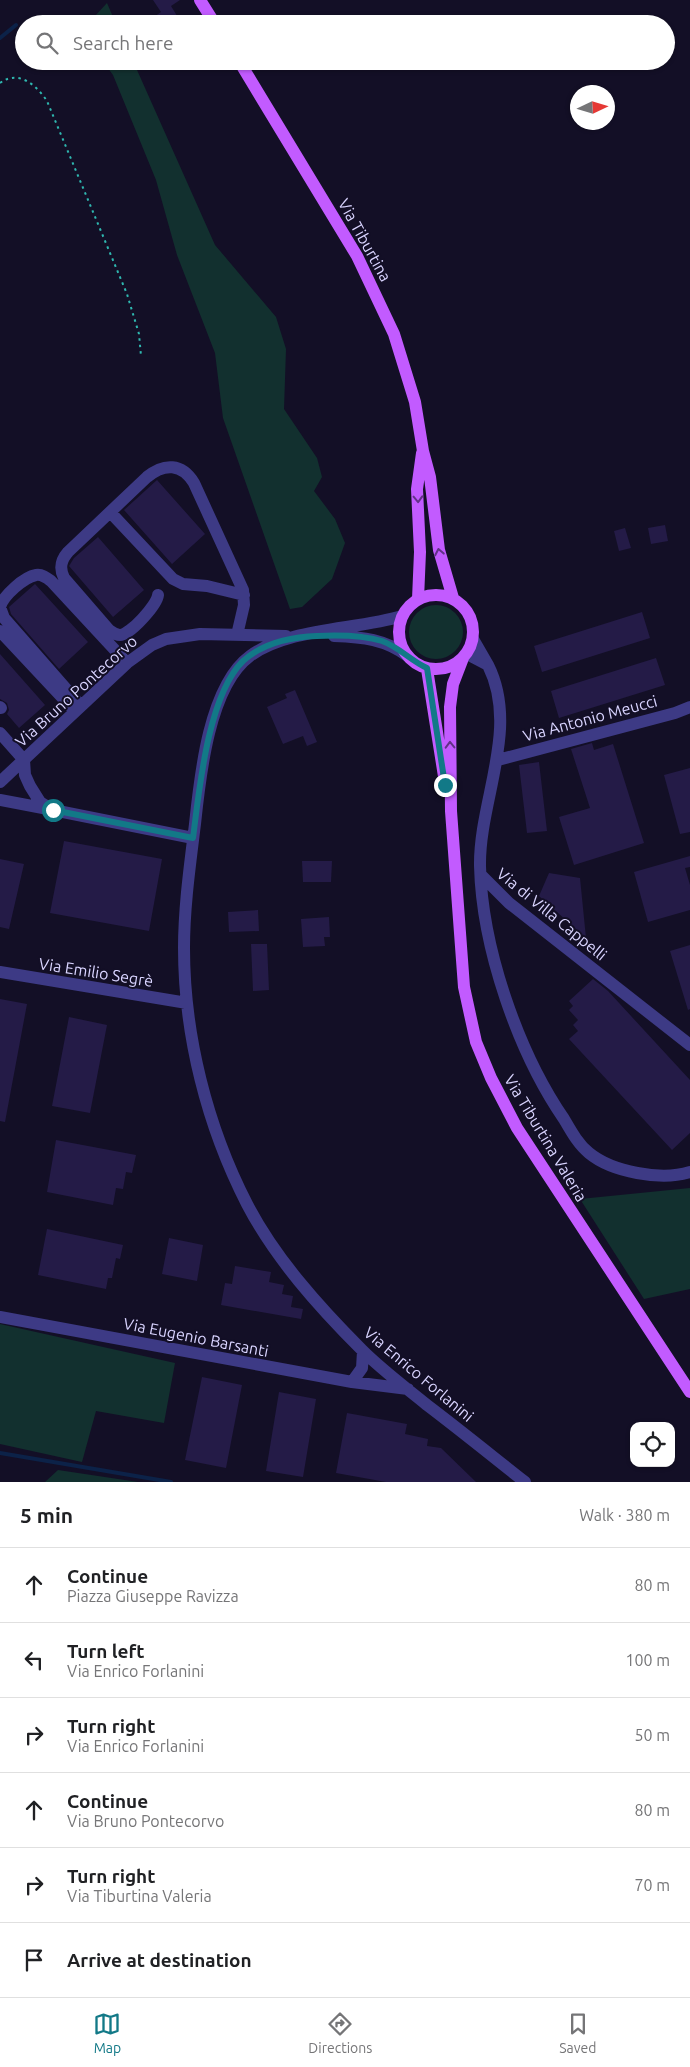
<!DOCTYPE html>
<meta charset="utf-8">
<style>
body{margin:0;font-family:Ubuntu,sans-serif;background:#f2f2f2;color:#202124}
.controls{position:absolute;right:15px;bottom:15px;display:grid;overflow:hidden;border-radius:10px;box-shadow:0 1px 4px #0004}
.controls button{width:45px;height:45px;display:grid;place-items:center;padding:0;border:0;border-bottom:1px solid #e0e0e0;background:#fff;color:#202124;font:25px sans-serif}
.compass{position:absolute;left:570px;top:85px;width:45px;height:45px;border-radius:50%;background:#fff;box-shadow:0 1px 4px #0004;rotate:86deg}
.stop{position:absolute;width:15px;height:15px;margin:-11px;border:4px solid #127987;border-radius:50%;background:#fff}
.stop.end{background:#127987;border-color:#fff;box-shadow:0 1px 5px #0008}
.list{margin:0;padding:0;list-style:none}
h2{display:flex;justify-content:space-between;align-items:center;height:65px;margin:0;padding:0 20px;font-size:21px}
h2 small{font-size:16px;font-weight:400;color:#757577}
.list li{display:grid;grid-template-columns:32px 1fr auto;gap:15px;align-items:center;box-sizing:border-box;height:75px;padding:0 20px;border-top:1px solid #e0e0e0}
.list b{display:block;font-size:19px;white-space:nowrap}
.list p{margin:0;font-size:16px;white-space:nowrap;color:#757577}
.list em{font-size:16px;font-style:normal;color:#757577}
.icon{flex:none;width:28px;height:28px;fill:none;stroke:currentColor;stroke-width:2;stroke-linecap:round;stroke-linejoin:round}
.map{position:relative;flex:none;width:690px;height:1482px;overflow:hidden}
.search{position:absolute;background:#fff;box-shadow:0 1px 4px #0004;left:15px;right:15px;top:15px;height:55px;display:flex;align-items:center;gap:12px;box-sizing:border-box;padding:0 18px;border-radius:28px;color:#757577;font-size:19px}
.sheet{height:515px;background:#fff}
nav{display:flex;justify-content:space-around;align-items:center;box-sizing:border-box;height:70px;border-top:1px solid #e0e0e0;background:#fff;font-size:14px;color:#757577}
nav a{display:grid;justify-items:center;gap:2px}
nav .on{color:#127987}
.map>svg:first-child{display:block}
</style>
<div class="map">
<svg width="690" height="1482" viewBox="0 0 690 1482">
<rect width="100%" height="100%" fill="#130f26"/>
<path fill="#12302f" d="M107 3 116 24H94L95 16Z
M95 61H133L215 245 276 317 286 349 284 409 317 458 322 477 314 491 335 519 345 543 332 579 302 607 290 609 223 418 215 353 177 255 156 180 113 75 105 64Z
M409 632a27 27 0 1 1 54 0a27 27 0 1 1-54 0Z
M690 1188V1289L644 1299 580 1199Z
M0 1324 175 1363 164 1423 96 1411 82 1462 0 1444Z
M58 1470 138 1482H45Z"/>
<g fill="none" stroke-linecap="round" stroke-linejoin="round">
<path stroke="#0c2248" stroke-width="4" d="M0 38 16 25
M0 1453 171 1482"/>
</g>
<path fill="#241b47" d="M153 0H180L171 6 182 24H144L161 12Z
M157 480 205 534 172 564 124 510Z
M665 525 668 541 651 544 648 528Z
M625 528 631 548 619 551 614 531Z
M98 537 144 590 113 617 69 566 74 558Z
M35 584 88 642 59 669 11 614 9 607Z
M642 612 650 638 542 672 534 646Z
M0 654 45 705 19 728 7 714 9 710 7 703 0 699Z
M656 658 665 685 559 718 551 691Z
M295 690 317 742 307 746 303 736 283 744 267 707 287 698 285 694Z
M592 743 594 750 613 744 644 843 574 865 559 817 590 808 571 749Z
M539 762 547 831 527 833 519 765Z
M690 768V832L680 834 664 775Z
M64 841 162 859 149 931 50 913Z
M690 856V867L685 868 690 885V910L648 922 634 872Z
M0 859 24 864 9 929 0 927Z
M302 861H332L331 882H303Z
M549 873 580 878 586 938 539 896Z
M258 910 259 931 229 932 228 912Z
M329 917 330 937H324L325 946 303 947 301 919Z
M251 944H267L269 990 253 991Z
M690 945V1009L688 1010 670 951Z
M593 979 608 991 690 1080V1133L672 1150 569 1039 578 1031 573 1025 578 1020 569 1010 573 1006 569 1001Z
M0 999 27 1004 5 1122 0 1121Z
M69 1017 107 1025 90 1113 52 1106Z
M56 1140 136 1155 132 1173 126 1172 123 1189 116 1188 113 1205 47 1192Z
M47 1229 123 1245 120 1259 116 1258 112 1278H108L106 1289 38 1275Z
M169 1238 203 1245 197 1281 162 1274Z
M235 1266 271 1272 269 1282 284 1285 282 1294 293 1296 291 1307 303 1309 301 1319 221 1305 225 1283 232 1284Z
M202 1377 242 1385 226 1468 185 1460Z
M279 1392 316 1399 303 1477 266 1471Z
M347 1413 407 1424 405 1434 428 1439 427 1446 441 1448 476 1482H386L336 1473Z"/>
<g fill="none" stroke-linecap="round" stroke-linejoin="round">
<path stroke="#2fb8b0" stroke-width="2" stroke-dasharray="2.5 4" stroke-linecap="butt" d="M0 83C19 69 37 86 47 101L127 294 139 334 141 356"/>
<path stroke="#3d3a85" stroke-width="12" d="M110 512 173 579 183 584 207 586 244 595
M158 595C157 605 130 635 120 635 115 635 112 632 109 630L64 578C59 568 61 560 68 552L147 477C164 463 182 463 194 483L243 590 244 605 237 635
M402 616C356 630 288 628 250 656 209 686 200 776 195 824 190 865 184 907 184 948 184 1035 207 1126 247 1204 275 1258 319 1307 362 1350 382 1370 405 1387 427 1405 460 1430 492 1456 525 1482
M0 631 72 708
M334 636C362 637 386 639 409 657
M467 654 488 665 473 639
M488 665C520 729 479 800 480 866 482 948 518 1052 564 1119 571 1131 578 1144 589 1153 612 1172 661 1181 690 1172
M81 706 4 618 0 607C3 596 24 577 36 575 42 574 47 578 51 581L127 663
M0 707 1 708
M0 733 24 760 25 775 30 786 40 802 53 810 193 838
M498 760 675 713 690 707
M0 782 127 663 152 645 166 639 200 634 286 636
M0 800 48 809
M481 875 509 903 690 1045
M0 972 187 1003
M0 1317 352 1382 408 1389
M352 1382 362 1368 363 1351"/>
<path stroke="#c25bff" stroke-width="12" d="M200 0 215 24
M239 61 357 256 394 334 415 402 423 451 430 477 439 550 453 598
M399 632a37 37 0 1 1 74 0a37 37 0 1 1-74 0Z
M418 599 420 552 417 489 422 453
M463 658 453 684 450 707 451 811 464 987 476 1042 491 1078 517 1128 690 1392
M427 669 446 789"/>
</g>
<defs><path id="oneway-chevron" d="M-2-3.5L2.5 0L-2 3.5" fill="none" stroke-width="1.6" stroke-linecap="round" stroke-linejoin="round" transform="scale(1.25)"/></defs>
<g stroke="#623188">
<use href="#oneway-chevron" transform="translate(418 499) rotate(88)"/>
<use href="#oneway-chevron" transform="translate(439 552) rotate(-101)"/>
<use href="#oneway-chevron" transform="translate(450 745) rotate(-91)"/>
</g>
<g fill="none" stroke-linecap="round" stroke-linejoin="round">
<path stroke="#127987" stroke-width="6" d="M53 810 193 838C199 791 208 695 243 661 263 643 291 637 317 636 338 635 362 635 382 641 399 647 411 661 427 668L445 785"/>
</g>
<g text-anchor="middle" dominant-baseline="central" stroke-width="4" stroke-linejoin="round" paint-order="stroke">
<g font-size="16" fill="#d9d4ff" stroke="#130f26">
<text transform="translate(365 240) rotate(61)">Via Tiburtina</text>
<text transform="translate(76 691) rotate(-42)">Via Bruno Pontecorvo</text>
<text transform="translate(590 718) rotate(-15)">Via Antonio Meucci</text>
<text transform="translate(552 914) rotate(39)">Via di Villa Cappelli</text>
<text transform="translate(96 972) rotate(9)">Via Emilio Segrè</text>
<text transform="translate(546 1138) rotate(59)">Via Tiburtina Valeria</text>
<text transform="translate(196 1337) rotate(11)">Via Eugenio Barsanti</text>
<text transform="translate(419 1374) rotate(40)">Via Enrico Forlanini</text>
</g>
</g>
</svg>
<div class="controls">
<button><svg class="icon" aria-label="locate" viewBox="0 0 24 24"><circle cx="12" cy="12" r="6"/><path d="M12 2v4M12 18v4M2 12h4M18 12h4"/></svg></button>
</div>
<svg class="compass" viewBox="-18 -18 36 36"><path d="M0-13l5 13h-10z" fill="#e53935"/><path d="M0 13l5-13h-10z" fill="#757577"/></svg>
<div class="stop" style="left:53px;top:810px"></div>
<div class="stop end" style="left:445px;top:785px"></div>
<div class="search"><svg class="icon" aria-label="search" viewBox="0 0 24 24"><circle cx="10" cy="10" r="6"/><path d="M15 15l6 6"/></svg>Search here</div>
</div>
<section class="sheet">
<h2>5 min<small>Walk · 380 m</small></h2>
<ul class="list">
<li><svg class="icon" aria-label="ahead" viewBox="0 0 24 24"><path d="M12 20V5M6 11l6-6 6 6"/></svg><div><b>Continue</b><p>Piazza Giuseppe Ravizza</p></div><em>80 m</em></li>
<li><svg class="icon" aria-label="left" viewBox="0 0 24 24"><path d="M17 20v-9H6M10 6l-5 5 5 5"/></svg><div><b>Turn left</b><p>Via Enrico Forlanini</p></div><em>100 m</em></li>
<li><svg class="icon" aria-label="right" viewBox="0 0 24 24"><path d="M7 20v-9h11M14 6l5 5-5 5"/></svg><div><b>Turn right</b><p>Via Enrico Forlanini</p></div><em>50 m</em></li>
<li><svg class="icon" aria-label="ahead" viewBox="0 0 24 24"><path d="M12 20V5M6 11l6-6 6 6"/></svg><div><b>Continue</b><p>Via Bruno Pontecorvo</p></div><em>80 m</em></li>
<li><svg class="icon" aria-label="right" viewBox="0 0 24 24"><path d="M7 20v-9h11M14 6l5 5-5 5"/></svg><div><b>Turn right</b><p>Via Tiburtina Valeria</p></div><em>70 m</em></li>
<li><svg class="icon" aria-label="arrive" viewBox="0 0 24 24"><path d="M6 21V4h12l-3 4 3 4H6"/></svg><div><b>Arrive at destination</b></div></li>
</ul>
</section>
<nav>
<a class="on"><svg class="icon" aria-label="map" viewBox="0 0 24 24"><path d="M3 6l6-2 6 2 6-2v14l-6 2-6-2-6 2zM9 4v14M15 6v14"/></svg>Map</a>
<a><svg class="icon" aria-label="directions" viewBox="0 0 24 24"><path d="M12 3l9 9-9 9-9-9zM9 14v-3h6M13 9l2 2-2 2"/></svg>Directions</a>
<a><svg class="icon" aria-label="saved" viewBox="0 0 24 24"><path d="M7 4h10v16l-5-4-5 4z"/></svg>Saved</a>
</nav>
